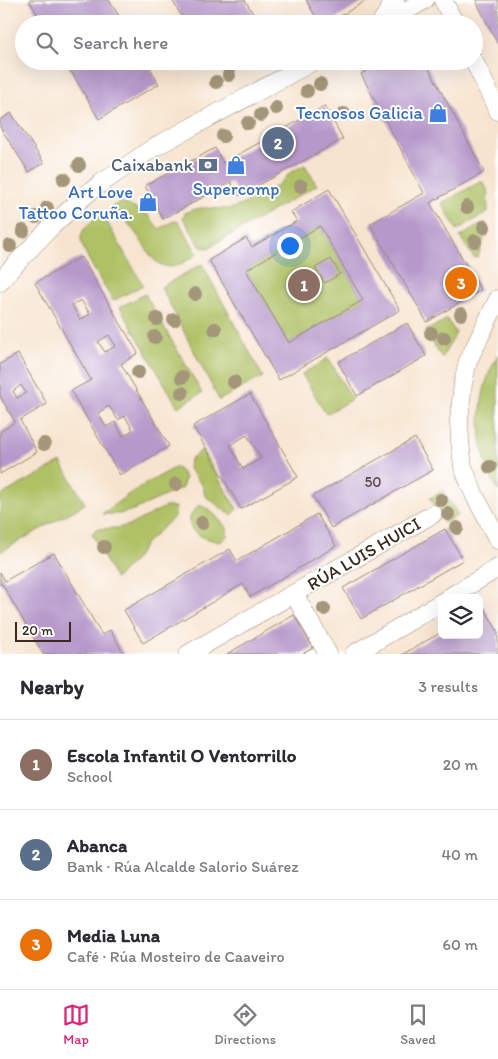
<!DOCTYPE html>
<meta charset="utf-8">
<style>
body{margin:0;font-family:Itim,sans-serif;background:#f2f2f3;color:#2b2b33}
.controls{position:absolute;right:15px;bottom:15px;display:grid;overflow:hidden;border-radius:8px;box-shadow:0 5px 20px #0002}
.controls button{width:45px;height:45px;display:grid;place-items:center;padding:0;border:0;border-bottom:1px solid #e1e1e2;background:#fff;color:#2b2b33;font:25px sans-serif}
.scale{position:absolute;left:15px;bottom:12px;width:56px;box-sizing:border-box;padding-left:5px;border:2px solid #3b2a1e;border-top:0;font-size:14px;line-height:18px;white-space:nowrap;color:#3b2a1e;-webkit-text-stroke:4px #fff;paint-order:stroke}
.you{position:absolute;left:289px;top:245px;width:18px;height:18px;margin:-12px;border:4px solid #fff;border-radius:50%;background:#1a73e8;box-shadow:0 0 0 8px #1a73e833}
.badge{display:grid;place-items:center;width:32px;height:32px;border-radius:50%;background:#db2777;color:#fff;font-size:16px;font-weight:700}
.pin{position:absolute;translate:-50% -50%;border:2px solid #fff;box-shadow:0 1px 5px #0006}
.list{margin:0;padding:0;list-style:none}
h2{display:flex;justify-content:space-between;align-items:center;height:65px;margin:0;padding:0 20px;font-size:21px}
h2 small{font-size:16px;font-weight:400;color:#7c7c81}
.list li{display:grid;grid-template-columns:32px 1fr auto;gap:15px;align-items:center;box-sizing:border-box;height:90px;padding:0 20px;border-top:1px solid #e1e1e2}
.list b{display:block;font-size:19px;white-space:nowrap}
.list p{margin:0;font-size:16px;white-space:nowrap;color:#7c7c81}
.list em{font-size:16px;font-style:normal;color:#7c7c81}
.icon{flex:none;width:28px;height:28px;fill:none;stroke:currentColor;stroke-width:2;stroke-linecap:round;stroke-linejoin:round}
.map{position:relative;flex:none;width:498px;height:654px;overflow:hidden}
.search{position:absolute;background:#fff;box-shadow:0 5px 20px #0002;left:15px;right:15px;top:15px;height:55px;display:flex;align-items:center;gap:12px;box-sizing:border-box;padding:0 18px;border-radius:28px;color:#7c7c81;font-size:19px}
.sheet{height:335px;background:#fff}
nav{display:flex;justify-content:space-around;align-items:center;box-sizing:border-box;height:70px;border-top:1px solid #e1e1e2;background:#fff;font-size:14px;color:#7c7c81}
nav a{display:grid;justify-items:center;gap:2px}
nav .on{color:#db2777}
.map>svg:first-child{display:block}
</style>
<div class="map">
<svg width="498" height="654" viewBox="0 0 498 654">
<rect width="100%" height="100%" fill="#fff"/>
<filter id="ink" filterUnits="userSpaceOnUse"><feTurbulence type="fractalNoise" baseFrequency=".02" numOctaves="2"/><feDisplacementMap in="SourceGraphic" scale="10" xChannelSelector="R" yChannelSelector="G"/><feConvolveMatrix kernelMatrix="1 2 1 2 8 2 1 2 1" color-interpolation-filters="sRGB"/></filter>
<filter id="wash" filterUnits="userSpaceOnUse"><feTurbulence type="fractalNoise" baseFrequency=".0096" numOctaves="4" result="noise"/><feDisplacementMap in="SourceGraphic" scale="20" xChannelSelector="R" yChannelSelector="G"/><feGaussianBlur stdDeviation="1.12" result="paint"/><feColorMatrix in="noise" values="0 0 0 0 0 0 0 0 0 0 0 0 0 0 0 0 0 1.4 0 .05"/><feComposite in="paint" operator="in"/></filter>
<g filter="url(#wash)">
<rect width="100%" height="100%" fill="#f7e4cf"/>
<path fill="#afc165" stroke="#757642" d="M305 165 317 185 208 248 201 247 183 218 185 213 192 210 201 208 230 209 244 204 278 185 291 172Z
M480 182H483L487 189 488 212 457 230 442 203Z
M121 202 147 214 159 229 174 221 179 222 197 253C194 258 189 259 184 262 177 266 170 269 162 265 152 261 148 251 142 242 133 229 124 216 111 207Z
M102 214 143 285 113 301C107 290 79 248 81 237 83 226 93 220 102 214Z
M483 223H486L488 226 478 257 474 258 460 237Z
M320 226 363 300 289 343 246 270Z
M202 264 263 377 219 400 161 287Z
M145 294 202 393 178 407 120 307Z
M447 319 456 333 442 358 426 331Z
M498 355V491C478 454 475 416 488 376 490 369 495 362 498 355Z
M328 358 352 399 326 414 302 374Z
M202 450 237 509 232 515C222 510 215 502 205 496L203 486 189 469 190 459Z
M61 462 85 504 0 552V496Z
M176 467 182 473 185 478 182 488 136 509 119 514H102L133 491Z
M443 491 458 515 444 523 430 498Z
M199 505 210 510 227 528V536L221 542C208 540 183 533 191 515 193 512 196 508 199 505Z
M165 507H176L175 516 146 543 135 560 115 579 92 534 96 529 117 528 130 525Z"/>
<g id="blocks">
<path fill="#b699ca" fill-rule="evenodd" d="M29 0H109L124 24H43Z
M172 0H245L259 24H186Z
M306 0H367L327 24H320Z
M477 0H498V44L477 3Z
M65 61H146L159 84 99 119Z
M384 61H425L484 172 430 203 481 290 427 322 370 224 424 193 361 74Z
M325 106 343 139 239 196 231 182 163 219 145 186 215 148 223 163Z
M11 113 44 163 29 172 0 127V120Z
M329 189 400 310 279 380 209 260 246 238 252 247 297 221 291 212ZM320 226 363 300 289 343 246 270Z
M81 257 138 353 121 364 169 446 120 475 71 391 91 380 35 283ZM81 300 90 314 80 320 72 305ZM109 335 116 346 105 352 98 342ZM109 406 118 420 125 416 133 430 123 436 115 422 106 427 98 413Z
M331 259 340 274 325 283 315 268Z
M407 323 426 356 357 396 338 362Z
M18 354 47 404 20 420 37 452 0 474V432L15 422 0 396V364ZM21 385 26 393 17 398 13 391Z
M250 394 298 477 241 509 193 426ZM247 435 261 458 243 469 230 445Z
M415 438 433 470 331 528 313 496Z
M317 514 336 546 250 597 243 584 143 643 124 610 230 549 237 561Z
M445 529 463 560 361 619 343 588Z
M54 553 102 635 110 630 124 654H43L2 584 0 585V572L5 581Z
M484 607 498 632V654H403L442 632V635H479V610Z
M294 615 313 648 302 654H227Z"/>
</g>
</g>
<g filter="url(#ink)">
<use href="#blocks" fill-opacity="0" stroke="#998776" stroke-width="1"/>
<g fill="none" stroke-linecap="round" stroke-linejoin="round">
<g stroke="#998776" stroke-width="19">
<path id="street" d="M443 0 455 24
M380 24 395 0
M383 24 425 0
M474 61 498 111
M0 282 10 270 50 228 82 198 100 184 153 148 314 61
M498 299 468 361 463 383 459 420 460 441 463 467 474 494 498 540
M294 594 328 654
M448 598 498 568
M188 654 433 514
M354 654 442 602"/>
</g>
<use href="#street" stroke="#fff" stroke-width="18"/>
</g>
<g fill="#a39679">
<circle cx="229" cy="75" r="7"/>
<circle cx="216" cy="82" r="7"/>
<circle cx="320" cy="84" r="7"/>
<circle cx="307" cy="91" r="7"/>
<circle cx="276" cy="108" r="7"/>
<circle cx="344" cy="114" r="7"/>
<circle cx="261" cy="115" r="7"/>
<circle cx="248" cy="123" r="7"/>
<circle cx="223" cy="136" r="7"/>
<circle cx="79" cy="165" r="7"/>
<circle cx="64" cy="179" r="7"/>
<circle cx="301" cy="186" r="7"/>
<circle cx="467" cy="207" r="7"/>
<circle cx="47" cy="208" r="7"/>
<circle cx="36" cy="217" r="7"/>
<circle cx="484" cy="227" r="7"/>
<circle cx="23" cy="231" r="7"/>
<circle cx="475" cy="241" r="7"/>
<circle cx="10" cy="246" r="7"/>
<circle cx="195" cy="294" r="7"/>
<circle cx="461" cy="314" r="7"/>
<circle cx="157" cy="319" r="7"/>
<circle cx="174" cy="320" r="7"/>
<circle cx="215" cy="329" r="7"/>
<circle cx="431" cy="333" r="7"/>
<circle cx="155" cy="337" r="7"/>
<circle cx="444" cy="338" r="7"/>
<circle cx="138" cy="372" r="7"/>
<circle cx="182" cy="377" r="7"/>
<circle cx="234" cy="382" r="7"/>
<circle cx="182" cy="393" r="7"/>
<circle cx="44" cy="444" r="7"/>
<circle cx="490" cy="467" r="7"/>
<circle cx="176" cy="484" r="7"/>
<circle cx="441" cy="500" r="7"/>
<circle cx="448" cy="514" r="7"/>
<circle cx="202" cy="523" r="7"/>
<circle cx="457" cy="528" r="7"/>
<circle cx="104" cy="547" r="7"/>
<circle cx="324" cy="609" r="7"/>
</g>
</g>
<defs>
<g id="shop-bare" transform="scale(1.5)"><path d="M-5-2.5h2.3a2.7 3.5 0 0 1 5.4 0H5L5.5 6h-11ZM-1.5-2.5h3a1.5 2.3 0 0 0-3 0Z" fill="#3f7fe0" stroke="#fff" stroke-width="2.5" paint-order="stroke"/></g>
<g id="bank-bare" transform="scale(1.5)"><path d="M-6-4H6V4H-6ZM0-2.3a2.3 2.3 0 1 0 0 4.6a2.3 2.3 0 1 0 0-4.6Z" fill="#5c6f8a" stroke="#fff" stroke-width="2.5" paint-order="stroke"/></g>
</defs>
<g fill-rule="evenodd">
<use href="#shop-bare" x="438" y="113"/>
<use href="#bank-bare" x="208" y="165"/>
<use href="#shop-bare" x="236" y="165"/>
<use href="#shop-bare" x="148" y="202"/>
</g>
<g text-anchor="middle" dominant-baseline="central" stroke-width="4" stroke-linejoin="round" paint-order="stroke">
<g font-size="15" fill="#5a4649">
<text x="373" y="482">50</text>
</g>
<g font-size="18" fill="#366cbe" stroke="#fff" text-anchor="end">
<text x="423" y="113">Tecnosos Galicia</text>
<text x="236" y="189" text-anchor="middle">Supercomp</text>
<text x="133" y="192">Art Love<tspan x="133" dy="21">Tattoo Coruña.</tspan></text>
</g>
<g font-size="18" fill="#4e5e75" stroke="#fff" text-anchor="end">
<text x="193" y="165">Caixabank</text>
</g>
<g font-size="18" fill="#3b2a1e" stroke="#fff">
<text transform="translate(364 554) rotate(-30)">RÚA LUIS HUICI</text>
</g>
</g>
</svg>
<div class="controls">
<button><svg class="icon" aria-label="layers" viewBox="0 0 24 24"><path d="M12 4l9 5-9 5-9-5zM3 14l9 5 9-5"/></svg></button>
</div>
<div class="scale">20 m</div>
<div class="you"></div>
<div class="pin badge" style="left:304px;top:285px;background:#8d6e63">1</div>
<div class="pin badge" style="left:278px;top:143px;background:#5c6f8a">2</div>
<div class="pin badge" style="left:461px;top:283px;background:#e8710a">3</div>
<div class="search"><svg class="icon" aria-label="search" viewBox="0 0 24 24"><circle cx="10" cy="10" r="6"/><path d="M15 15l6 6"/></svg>Search here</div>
</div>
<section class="sheet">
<h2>Nearby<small>3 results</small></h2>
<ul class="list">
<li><span class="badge" style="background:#8d6e63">1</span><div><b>Escola Infantil O Ventorrillo</b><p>School</p></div><em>20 m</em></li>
<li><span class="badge" style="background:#5c6f8a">2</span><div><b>Abanca</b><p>Bank · Rúa Alcalde Salorio Suárez</p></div><em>40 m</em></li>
<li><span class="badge" style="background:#e8710a">3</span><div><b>Media Luna</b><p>Café · Rúa Mosteiro de Caaveiro</p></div><em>60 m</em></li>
</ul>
</section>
<nav>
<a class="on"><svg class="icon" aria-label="map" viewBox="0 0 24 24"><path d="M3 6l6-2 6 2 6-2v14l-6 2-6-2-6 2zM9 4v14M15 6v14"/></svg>Map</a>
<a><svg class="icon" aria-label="directions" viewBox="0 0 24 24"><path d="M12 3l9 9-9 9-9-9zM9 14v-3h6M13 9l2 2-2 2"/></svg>Directions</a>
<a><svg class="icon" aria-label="saved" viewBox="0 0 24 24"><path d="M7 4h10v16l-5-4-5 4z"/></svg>Saved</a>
</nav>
